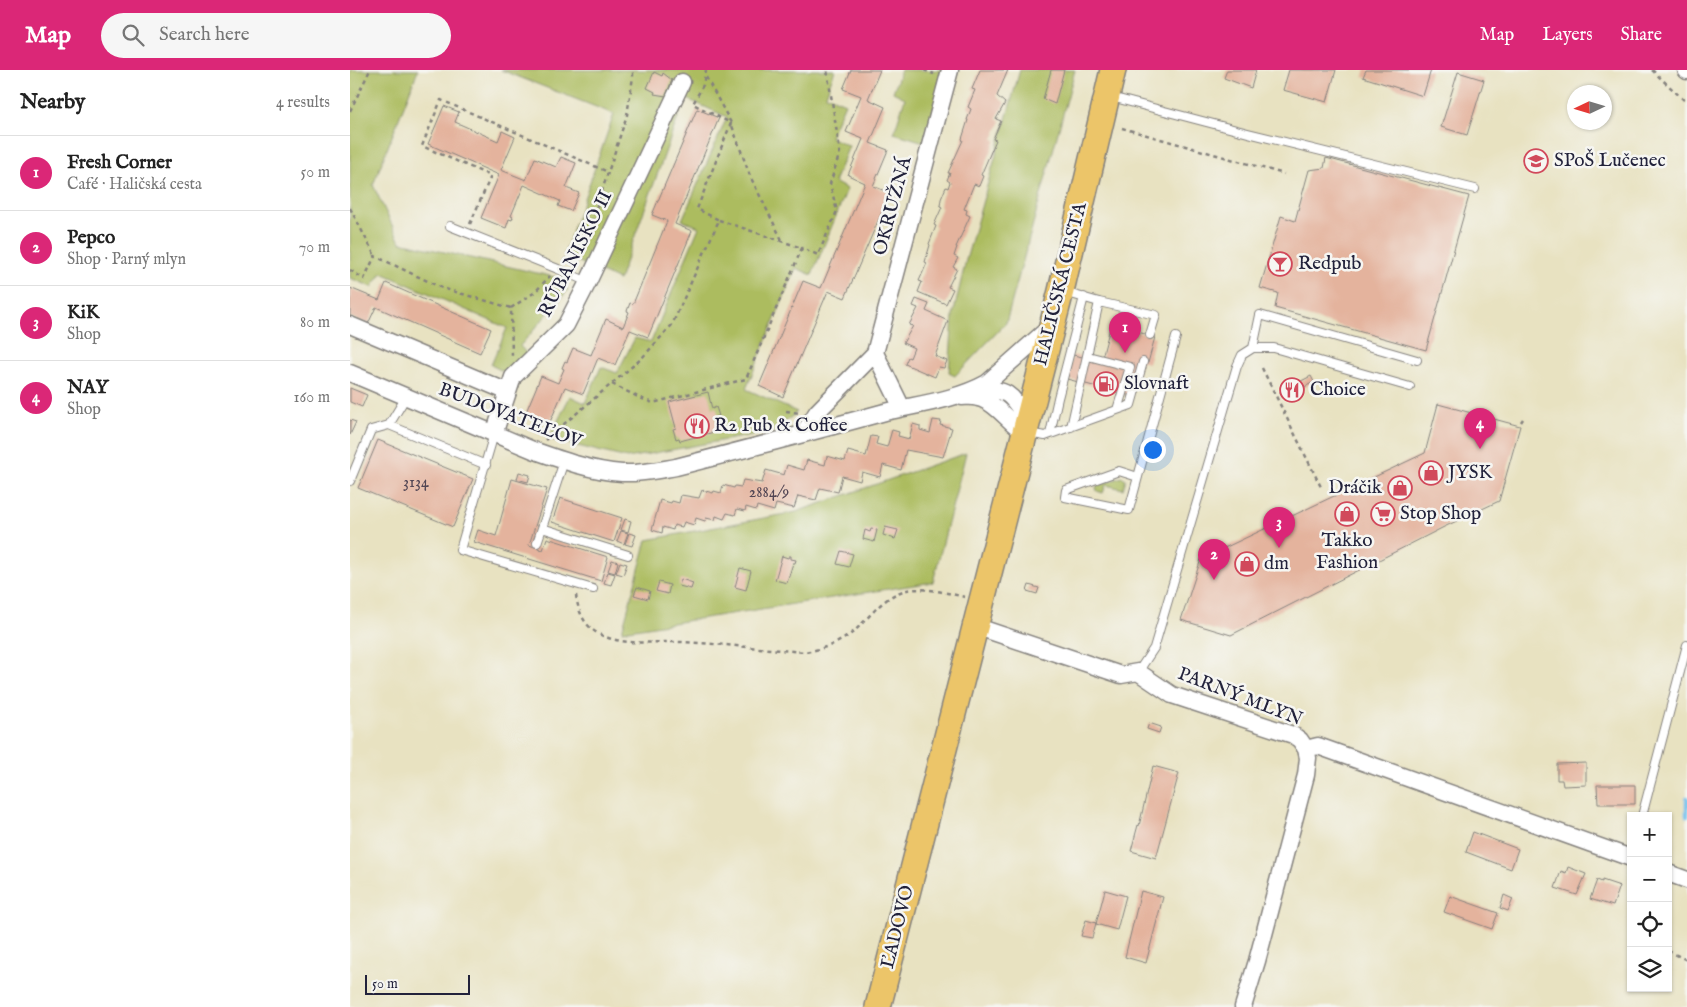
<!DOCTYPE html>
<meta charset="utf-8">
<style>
body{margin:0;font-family:"IM FELL English",serif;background:#f6f6f6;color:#222}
.controls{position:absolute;right:15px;bottom:15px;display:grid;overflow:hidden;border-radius:0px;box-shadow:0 1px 4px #0004}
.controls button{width:45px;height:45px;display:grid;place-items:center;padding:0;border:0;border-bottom:1px solid #e0e0e0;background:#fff;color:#222;font:25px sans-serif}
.compass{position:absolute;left:1217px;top:15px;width:45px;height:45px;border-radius:50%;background:#fff;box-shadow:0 1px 4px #0004;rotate:266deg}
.scale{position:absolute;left:15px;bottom:12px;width:105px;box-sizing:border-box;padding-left:5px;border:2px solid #22223b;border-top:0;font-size:14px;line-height:18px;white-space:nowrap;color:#22223b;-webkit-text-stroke:4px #f6f6f2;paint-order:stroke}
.you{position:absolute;left:802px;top:379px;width:18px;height:18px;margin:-12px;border:4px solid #fff;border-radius:50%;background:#1a73e8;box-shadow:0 0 0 8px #1a73e833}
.badge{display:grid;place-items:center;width:32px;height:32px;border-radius:50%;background:#db2777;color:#fff;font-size:16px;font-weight:700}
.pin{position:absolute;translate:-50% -41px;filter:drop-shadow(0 1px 2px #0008)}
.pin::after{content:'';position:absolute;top:26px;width:18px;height:15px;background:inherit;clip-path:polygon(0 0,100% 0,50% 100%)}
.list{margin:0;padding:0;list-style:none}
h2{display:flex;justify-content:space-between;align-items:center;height:65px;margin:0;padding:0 20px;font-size:21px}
h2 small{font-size:16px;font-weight:400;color:#767676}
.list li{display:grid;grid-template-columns:32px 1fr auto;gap:15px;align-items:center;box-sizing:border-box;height:75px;padding:0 20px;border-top:1px solid #e0e0e0}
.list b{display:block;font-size:19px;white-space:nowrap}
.list p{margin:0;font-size:16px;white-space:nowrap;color:#767676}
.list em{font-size:16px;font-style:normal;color:#767676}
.icon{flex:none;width:28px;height:28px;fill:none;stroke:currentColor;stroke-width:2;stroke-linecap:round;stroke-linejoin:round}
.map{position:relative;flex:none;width:1337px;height:937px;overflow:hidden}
header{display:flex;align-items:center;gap:30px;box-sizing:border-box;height:70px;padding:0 25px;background:#db2777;color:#fff}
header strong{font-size:24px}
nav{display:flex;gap:28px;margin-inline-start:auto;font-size:18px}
.search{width:350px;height:45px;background:#f6f6f6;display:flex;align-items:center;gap:12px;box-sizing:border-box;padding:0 18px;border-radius:28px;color:#767676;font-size:19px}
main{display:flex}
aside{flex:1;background:#fff}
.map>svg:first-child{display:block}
</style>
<header>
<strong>Map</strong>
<div class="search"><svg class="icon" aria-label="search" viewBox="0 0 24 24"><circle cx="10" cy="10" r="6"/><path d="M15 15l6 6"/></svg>Search here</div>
<nav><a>Map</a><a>Layers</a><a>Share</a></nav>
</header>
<main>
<aside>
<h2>Nearby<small>4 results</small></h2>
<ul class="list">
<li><span class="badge">1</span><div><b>Fresh Corner</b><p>Café · Haličská cesta</p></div><em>50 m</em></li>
<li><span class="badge">2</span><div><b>Pepco</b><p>Shop · Parný mlyn</p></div><em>70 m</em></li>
<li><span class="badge">3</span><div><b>KiK</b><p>Shop</p></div><em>80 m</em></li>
<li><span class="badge">4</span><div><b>NAY</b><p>Shop</p></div><em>160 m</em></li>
</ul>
</aside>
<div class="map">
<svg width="1337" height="937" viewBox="0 0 1337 937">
<rect width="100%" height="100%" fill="#f6f6f2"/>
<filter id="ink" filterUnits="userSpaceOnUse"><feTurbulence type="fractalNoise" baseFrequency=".02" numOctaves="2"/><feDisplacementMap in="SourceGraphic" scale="10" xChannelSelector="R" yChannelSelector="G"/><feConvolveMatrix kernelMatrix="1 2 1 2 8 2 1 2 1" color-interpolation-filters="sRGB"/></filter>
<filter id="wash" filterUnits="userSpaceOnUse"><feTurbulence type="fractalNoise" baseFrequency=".0096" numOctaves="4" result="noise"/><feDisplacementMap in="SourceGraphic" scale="20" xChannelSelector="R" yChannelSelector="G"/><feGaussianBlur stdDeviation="1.12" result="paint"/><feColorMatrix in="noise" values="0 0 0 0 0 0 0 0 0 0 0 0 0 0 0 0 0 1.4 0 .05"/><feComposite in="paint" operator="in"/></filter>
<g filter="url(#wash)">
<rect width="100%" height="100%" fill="#e8e2c1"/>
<path fill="#acbc5f" stroke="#676f4d" d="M0 0H68L23 115 50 172 209 208 218 220 170 276 177 284 160 305 141 295 157 258 32 203 22 217 0 208Z
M151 0H485L476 25 495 33 480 67 499 76 484 112 497 119 462 205 446 198 396 319 447 342 425 361 277 388 199 369 220 326 235 333 251 297 267 303 285 268 301 272 349 157 332 150 377 47 335 28 269 210 214 185 264 44Z
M551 0H595L574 72 544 63 555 28 543 22Z
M670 0H725L656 253 605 306 599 303 603 245 616 190Z
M616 383 583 512 272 561 297 470 446 442Z
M772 407 776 409 773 419 756 415 753 423 747 421 746 417 748 415Z"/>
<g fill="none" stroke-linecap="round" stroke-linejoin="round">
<path stroke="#73c0ed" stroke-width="4.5" d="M1337 728V746"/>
</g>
<g id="blocks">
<path fill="#e4b39d" d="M501 0H530L518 29 535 37 520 73 538 80 523 116 540 123 495 228 478 221 433 327 409 316 453 211 471 218 515 113 498 105 513 69 496 62 511 26 493 19Z
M630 0H658L647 26 655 33 646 49 651 51 643 69 646 70 631 105 633 106 629 116 624 114 614 139 617 140 616 144 620 146 606 177H607L604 186 608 188 603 197 607 199 598 217 603 219 596 234 568 222 572 212 569 211 577 193 575 192 580 175 579 174 586 156 584 155 592 137 590 136 591 129 596 117 598 118 600 112 597 110 600 103H598L613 70 612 69 618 50H617L621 39 618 37 625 20 622 19Z
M701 0H714L705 34 693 29Z
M877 0H906L901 18 874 8Z
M939 0H986L977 32 933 20Z
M1016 0H1081L1073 26 1013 7Z
M304 2 312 6 313 3 322 10 316 26 304 24 305 22 297 18Z
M1108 2 1134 10 1117 65 1091 57Z
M94 36 109 42 105 52 148 71 152 61 165 67 151 100 176 110 185 88 206 97 211 87 226 93 216 118 229 123 221 141 208 136 210 131 174 115 161 146 163 147 162 150 159 149 156 158 131 148 149 105 78 74Z
M347 39 369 48 325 154 342 161 298 267 280 260 265 295 248 288 233 324 215 317 200 352 176 342 191 306 208 313 214 299 212 298 215 291 217 292 223 278 241 285 256 249 273 257 279 242 277 241 280 233 283 234 317 151 302 145Z
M976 88 1119 126 1076 280 925 238 928 223 910 218 931 146 945 151 959 100 974 98Z
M36 213 141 259 130 283 26 237 18 254 0 247V218L29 230Z
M566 229 579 234 576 241 598 251 585 286 597 291 594 298 589 297 585 307 555 294 558 287 560 288 564 278 553 273 563 256 559 255 568 238 563 236Z
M761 254 805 267 798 293 791 291 781 326 717 309 723 285 751 291Z
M961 306 964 312 933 328 930 322Z
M0 318 17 325 12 337 0 332Z
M358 322 362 339 366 337 369 346 365 347 368 361 330 371 329 368 326 369 323 359 326 358 319 332Z
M1088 334 1170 356 1149 431 1094 457 881 565 831 550 851 489 1075 383Z
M0 350 6 352 0 365Z
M583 350 591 351 590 355 602 358 593 387 556 380 551 400 533 395 530 407 512 402 510 411 492 406 488 422 470 418 466 430 448 426 444 438 426 434 424 441 407 436 406 440 396 437 395 441 387 439 385 445 377 443 374 449 366 446 365 450 356 448 355 451 346 448 344 455 334 452 332 457 324 455 323 460 313 457 312 463 302 460 310 430 321 433 322 431 329 433 331 425 349 428 352 420 363 423 364 421 371 423 373 415 384 418 385 416 391 417 393 410 412 413 416 400 434 405 437 395 454 400 457 390 475 395 477 386 495 391 498 381 516 386 521 366 528 367 526 374 537 377 542 360 549 362 548 366 559 369 563 354 570 356V360L580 363Z
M28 370 123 409 103 457 8 418Z
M169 402 180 405 178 412 167 409Z
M162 409 197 419 179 475 193 480 197 468 258 487 251 511 124 472 128 460 146 466Z
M210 428 272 448 264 472 202 452Z
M275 449 281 451 278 462 271 460Z
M535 457 548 460 545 469 533 465Z
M521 459 527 460 524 472 513 469 515 460 520 462Z
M271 461 278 463 274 474 267 471Z
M279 463 286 465 282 476 275 474Z
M491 481 503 484 499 497 487 494Z
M432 486 438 488 439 486H441V489L446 490 445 493H443L437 513 425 510Z
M262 490 268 492 265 503 258 501Z
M270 492 277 494 273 505 266 503Z
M390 498 401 501 396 520 385 517Z
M258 502 265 504 261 515 254 513Z
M331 509 343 513 341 519 329 516Z
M309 512 320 515 318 524 306 521Z
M679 515 689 518 687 524 677 521Z
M287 517 300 521 298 529 284 525Z
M799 653 811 657 809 663 797 659Z
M1236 693V715L1213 716 1212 710H1207V694Z
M803 696 829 703 806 788 781 781 788 755 789 756Z
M1247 715H1285V734H1248Z
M1123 762 1168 779 1161 799 1116 782Z
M1218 797 1236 804 1227 825 1205 818 1211 801 1216 803Z
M1247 810 1252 812V810L1270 816 1263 836 1240 829Z
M755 820 776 826 767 860 746 854Z
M791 821 813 827 796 893 775 887Z
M1154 825 1163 829 1158 841 1150 838Z
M1100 826 1148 843 1142 859 1094 842Z
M736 850 746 853 742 868 731 866Z"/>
</g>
</g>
<g filter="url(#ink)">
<use href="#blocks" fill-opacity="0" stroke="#85827e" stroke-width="1"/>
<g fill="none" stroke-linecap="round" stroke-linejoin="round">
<g stroke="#85827e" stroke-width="10">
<path id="service" d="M761 27 898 63 1125 119
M100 156 208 199 238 212
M714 222 749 232 806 245 800 265
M903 278 910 245 1067 290
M767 340 781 335 793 292
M39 355 136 395
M721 357 749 232
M678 363 695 366 767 340 780 297 738 286
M144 364 110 480 243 519
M700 364 708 328 734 227
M214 391 192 458 278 485
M788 407 769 401 716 420 715 427 779 440 826 267
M0 411 21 360 39 355 56 327
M187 473 192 458
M788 602 804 578 887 296 892 285 903 278H924L1060 317
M1292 746 1337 575"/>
</g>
<g stroke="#85827e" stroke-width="19">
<path id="minor" d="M1336 0 1337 1
M0 255 158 322
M525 283 552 338
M0 303 183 380C211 390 242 401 272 403 290 404 308 400 326 397 396 379 466 361 535 342 570 334 606 330 637 313L700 257
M627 319C659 319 661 324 677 350
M612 327C617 327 623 326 628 328 646 332 659 353 674 362
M144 364 163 307 216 255 238 212 332 12
M453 364 467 342 525 283 600 0
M625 556 771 605 788 602 822 625 943 665 950 670 956 679 968 676 1281 788
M1318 803 1337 810
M893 937 907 891 956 705 958 688 956 679"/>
</g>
<g stroke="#85827e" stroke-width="28">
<path id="primary" d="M528 937 711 221 763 0"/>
</g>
<path stroke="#85827e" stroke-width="2.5" stroke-dasharray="4 4" stroke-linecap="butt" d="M574 0 584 4
M1302 0 1337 33
M356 7 381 53 400 106 433 172
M0 41 20 0
M772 58 934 104
M0 138 25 186
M369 150 452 178
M120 154 141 106 72 76 91 30 258 102
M214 191 239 160 277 45 283 7V0
M0 200 14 209 25 186 92 218 161 238 162 288
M161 238 185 222 200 206
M912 298 971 417
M262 314 290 328 303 333 396 309 452 178 468 185 487 141 480 114 490 82 477 0
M436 341 450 343
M1171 352 1173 349
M195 370 291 289 322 255 369 150 347 139 381 53 343 34 353 15 356 0
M226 525C228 541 234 556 249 564 274 577 305 571 332 572 373 574 414 579 455 582 473 579 488 574 502 563 519 549 533 525 557 520 575 517 597 523 615 527
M1318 881 1337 890"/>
<use href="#service" stroke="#fff" stroke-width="8"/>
<use href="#minor" stroke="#fff" stroke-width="16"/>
<use href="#primary" stroke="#ecc569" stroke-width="25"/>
</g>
</g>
<defs>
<g id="school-ring" transform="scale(1.25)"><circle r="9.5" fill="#f6f6f2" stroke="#d1495b" stroke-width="1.5"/><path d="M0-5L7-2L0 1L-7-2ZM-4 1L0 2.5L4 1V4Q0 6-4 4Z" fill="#d1495b"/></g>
<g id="bar-ring" transform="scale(1.25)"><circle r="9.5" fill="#f6f6f2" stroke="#d1495b" stroke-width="1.5"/><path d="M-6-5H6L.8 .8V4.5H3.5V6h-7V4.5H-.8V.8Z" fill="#d1495b"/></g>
<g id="fuel-ring" transform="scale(1.25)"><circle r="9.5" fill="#f6f6f2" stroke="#d1495b" stroke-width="1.5"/><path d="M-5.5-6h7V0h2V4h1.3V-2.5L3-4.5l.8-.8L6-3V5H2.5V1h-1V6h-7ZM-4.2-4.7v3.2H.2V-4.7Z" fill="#d1495b"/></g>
<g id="restaurant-ring" transform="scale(1.25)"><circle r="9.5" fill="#f6f6f2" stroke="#d1495b" stroke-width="1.5"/><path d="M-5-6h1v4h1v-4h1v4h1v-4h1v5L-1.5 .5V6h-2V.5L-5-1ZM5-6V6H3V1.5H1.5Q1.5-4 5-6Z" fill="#d1495b"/></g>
<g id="shop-ring" transform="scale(1.25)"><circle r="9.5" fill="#f6f6f2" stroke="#d1495b" stroke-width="1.5"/><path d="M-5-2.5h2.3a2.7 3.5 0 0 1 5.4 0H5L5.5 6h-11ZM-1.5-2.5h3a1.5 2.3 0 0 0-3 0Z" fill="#d1495b"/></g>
<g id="supermarket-ring" transform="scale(1.25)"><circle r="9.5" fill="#f6f6f2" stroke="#d1495b" stroke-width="1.5"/><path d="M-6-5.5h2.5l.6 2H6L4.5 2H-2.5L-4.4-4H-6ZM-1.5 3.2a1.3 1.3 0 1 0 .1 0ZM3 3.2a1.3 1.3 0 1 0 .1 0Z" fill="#d1495b"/></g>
</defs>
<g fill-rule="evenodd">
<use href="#school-ring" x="1186" y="91"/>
<use href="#bar-ring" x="930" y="194"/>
<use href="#fuel-ring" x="756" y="314"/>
<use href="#restaurant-ring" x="942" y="320"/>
<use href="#restaurant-ring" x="347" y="356"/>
<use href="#shop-ring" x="1081" y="403"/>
<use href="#shop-ring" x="1050" y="418"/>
<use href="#shop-ring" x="997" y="444"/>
<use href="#supermarket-ring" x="1033" y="444"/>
<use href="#shop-ring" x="897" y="494"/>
</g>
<g text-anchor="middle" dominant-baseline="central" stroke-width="5" stroke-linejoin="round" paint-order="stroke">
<g font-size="16" fill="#524654">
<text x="66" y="413">3134</text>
<text x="419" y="423">2884/9</text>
</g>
<g font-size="19" fill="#22223b" stroke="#f6f6f2" text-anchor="start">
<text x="1204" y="91">SPoŠ Lučenec</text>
<text x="948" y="194">Redpub</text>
<text x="774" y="314">Slovnaft</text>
<text x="960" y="320">Choice</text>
<text x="364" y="356">R2 Pub &amp; Coffee</text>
<text x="1098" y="403">JYSK</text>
<text x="1032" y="418" text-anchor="end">Dráčik</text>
<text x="1050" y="444">Stop Shop</text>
<text x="997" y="471" text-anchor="middle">Takko<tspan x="997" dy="22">Fashion</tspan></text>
<text x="914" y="494">dm</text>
</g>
<g font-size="19" fill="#22223b" stroke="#f6f6f2">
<text transform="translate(543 136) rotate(-75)">OKRUŽNÁ</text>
<text transform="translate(226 184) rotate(-63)">RÚBANISKO II</text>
<text transform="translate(711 214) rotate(-76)">HALIČSKÁ CESTA</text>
<text transform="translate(160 346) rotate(21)">BUDOVATEĽOV</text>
<text transform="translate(890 627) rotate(21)">PARNÝ MLYN</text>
<text transform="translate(548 857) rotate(-76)">ĽADOVO</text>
</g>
</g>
</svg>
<div class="controls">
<button>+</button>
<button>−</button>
<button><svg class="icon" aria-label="locate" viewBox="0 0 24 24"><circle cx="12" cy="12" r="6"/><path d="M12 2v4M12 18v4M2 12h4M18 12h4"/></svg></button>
<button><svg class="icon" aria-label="layers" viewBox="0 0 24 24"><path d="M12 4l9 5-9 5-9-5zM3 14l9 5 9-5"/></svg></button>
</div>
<svg class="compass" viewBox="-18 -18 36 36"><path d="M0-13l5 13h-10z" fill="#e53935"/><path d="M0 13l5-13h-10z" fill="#767676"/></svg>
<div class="scale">50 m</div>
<div class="you"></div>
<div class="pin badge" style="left:775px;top:283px">1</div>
<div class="pin badge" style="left:864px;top:510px">2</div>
<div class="pin badge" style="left:929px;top:478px">3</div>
<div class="pin badge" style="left:1130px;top:379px">4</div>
</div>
</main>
